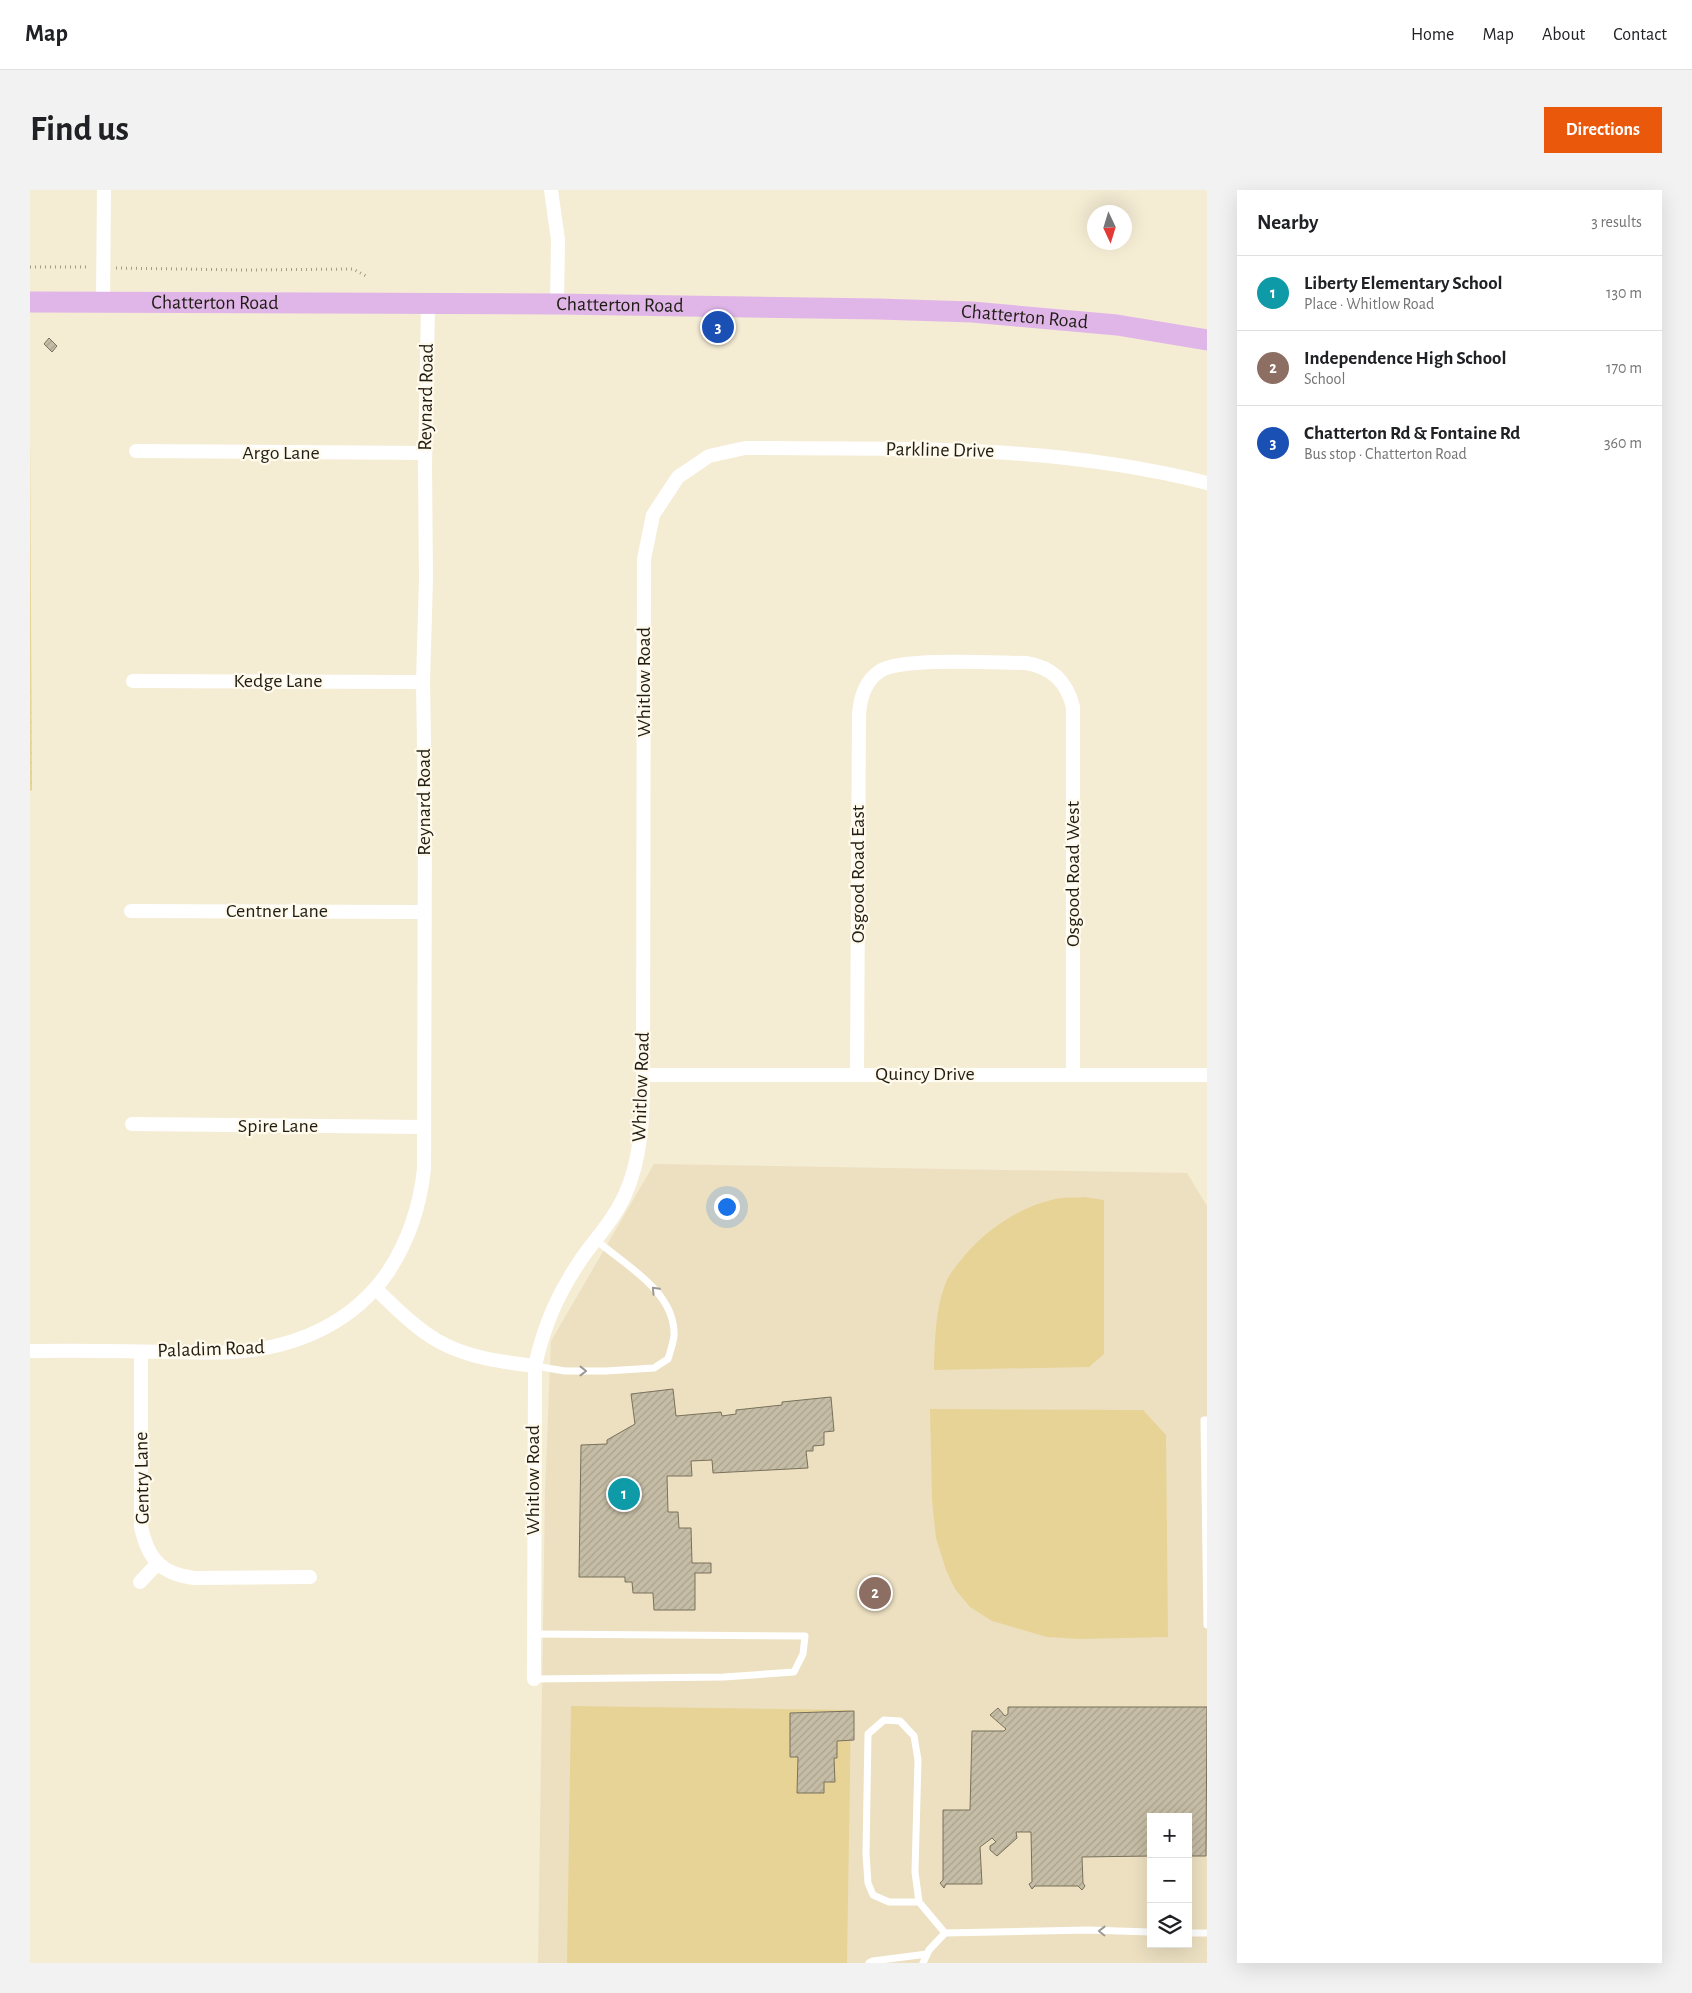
<!DOCTYPE html>
<meta charset="utf-8">
<style>
body{margin:0;font-family:"Alegreya Sans",sans-serif;background:#f2f2f2;color:#202124}
.controls{position:absolute;right:15px;bottom:15px;display:grid;overflow:hidden;border-radius:0px;box-shadow:0 5px 20px #0002}
.controls button{width:45px;height:45px;display:grid;place-items:center;padding:0;border:0;border-bottom:1px solid #e0e0e0;background:#fff;color:#202124;font:25px sans-serif}
.compass{position:absolute;left:1057px;top:15px;width:45px;height:45px;border-radius:50%;background:#fff;box-shadow:0 5px 20px #0002;rotate:176deg}
.you{position:absolute;left:696px;top:1016px;width:18px;height:18px;margin:-12px;border:4px solid #fff;border-radius:50%;background:#1a73e8;box-shadow:0 0 0 8px #1a73e833}
.badge{display:grid;place-items:center;width:32px;height:32px;border-radius:50%;background:#ea580c;color:#fff;font-size:16px;font-weight:700}
.pin{position:absolute;translate:-50% -50%;border:2px solid #fff;box-shadow:0 1px 5px #0006}
.list{margin:0;padding:0;list-style:none}
h2{display:flex;justify-content:space-between;align-items:center;height:65px;margin:0;padding:0 20px;font-size:21px}
h2 small{font-size:16px;font-weight:400;color:#757577}
.list li{display:grid;grid-template-columns:32px 1fr auto;gap:15px;align-items:center;box-sizing:border-box;height:75px;padding:0 20px;border-top:1px solid #e0e0e0}
.list b{display:block;font-size:19px;white-space:nowrap}
.list p{margin:0;font-size:16px;white-space:nowrap;color:#757577}
.list em{font-size:16px;font-style:normal;color:#757577}
.icon{flex:none;width:28px;height:28px;fill:none;stroke:currentColor;stroke-width:2;stroke-linecap:round;stroke-linejoin:round}
.map{position:relative;flex:none;width:1177px;height:1773px;overflow:hidden;border-radius:0px}
header{display:flex;align-items:center;gap:30px;box-sizing:border-box;height:70px;padding:0 25px;background:#fff;border-bottom:1px solid #e0e0e0}
header strong{font-size:24px}
nav{display:flex;gap:28px;margin-inline-start:auto;font-size:18px}
.intro{display:flex;align-items:center;justify-content:space-between;box-sizing:border-box;height:120px;padding:0 30px}
h1{margin:0;font-size:35px}
.button{padding:12px 22px;border-radius:0px;background:#ea580c;color:#fff;font-size:18px;font-weight:700}
main{display:flex;gap:30px;padding:0 30px}
aside{flex:1;background:#fff;border-radius:0px;box-shadow:0 5px 20px #0002}
.map>svg:first-child{display:block}
</style>
<header>
<strong>Map</strong>
<nav><a>Home</a><a>Map</a><a>About</a><a>Contact</a></nav>
</header>
<div class="intro"><h1>Find us</h1><a class="button">Directions</a></div>
<main>
<div class="map">
<svg width="1177" height="1773" viewBox="0 0 1177 1773">
<defs>
<pattern id="grass-dots" width="8" height="8" patternUnits="userSpaceOnUse" patternTransform="scale(1.25)"><rect width="8" height="8" fill="#e8d396"/><path d="M2 2h.1M6 6h.1" fill="none" stroke="#c7b580" stroke-width="1.8" stroke-linecap="round"/></pattern>
<pattern id="building-hatch" width="6" height="6" patternUnits="userSpaceOnUse" patternTransform="scale(1.25)"><rect width="6" height="6" fill="#c6bda6"/><path d="M-1 1l2-2M0 6l6-6M5 7l2-2" fill="none" stroke="#aaa28e"/></pattern>
</defs>
<rect width="100%" height="100%" fill="#f5ecd4"/>
<path fill="#ece0c1" fill-rule="evenodd" d="M624 974 1157 983 1177 1016V1773H508L515 1302 521 1151ZM1121 1627H1158V1754H1121Z"/>
<path fill="url(#grass-dots)" d="M0 245 2 600 0 601Z"/>
<path fill="#e8d396" d="M1054 1007 1074 1010V1164L1059 1177 904 1180C905 1151 905 1117 917 1090 921 1081 929 1073 935 1065 959 1037 994 1014 1031 1008 1039 1007 1047 1008 1054 1007Z
M900 1219 1113 1220 1136 1245 1138 1447 1050 1449 1017 1447 962 1431 940 1417 925 1399 916 1380 906 1348 902 1310Z
M541 1516 821 1520 817 1773H537Z"/>
<path fill="url(#building-hatch)" stroke="#79715b" d="M19 148 27 156 22 162 14 154Z
M643 1199 646 1226 691 1222 692 1226 706 1224V1220L752 1215V1212L801 1207 804 1241 794 1242V1255L783 1256V1261H776L778 1278 683 1283 682 1270 661 1271 662 1286H637L638 1322H648L649 1338H661L662 1373H681V1383H665V1420H624L623 1403H603L602 1392H595V1387H549L551 1255 577 1254V1250L605 1234 601 1204Z
M978 1517H1177L1176 1666H1158V1627H1121V1666L1052 1667 1053 1693 1055 1696 1052 1700 1048 1696H1005L1002 1699 999 1694 1002 1692 1001 1642H986L987 1648 967 1666 960 1660V1656L966 1652 962 1648 950 1657 952 1694H916L914 1698 910 1693 913 1690V1620H940L942 1541H974L976 1539 960 1525 968 1518 975 1526 978 1524Z
M824 1521V1550L807 1551V1568H804L805 1592H794V1603H767L768 1567H760V1523Z"/>
<g fill="none" stroke-linecap="round" stroke-linejoin="round">
<path stroke="#a19b89" stroke-width="3" stroke-dasharray="1 4" stroke-linecap="butt" d="M0 77H59
M86 78 214 80 323 79 336 86"/>
<path stroke="#fff" stroke-width="7" d="M505 1176 535 1181H576L624 1178 638 1169C640 1162 643 1154 644 1146 646 1102 595 1075 566 1050
M1177 1230H1174L1177 1435
M504 1444 775 1446 773 1464 764 1482 694 1487 504 1489
M889 1712H859L843 1705 838 1693 836 1664 838 1544 854 1530 870 1531 884 1546 888 1570 885 1682 889 1712 915 1743
M1158 1743H1177
M839 1773 843 1771 897 1764
M893 1773 899 1760 915 1743 1057 1740 1121 1742"/>
<path stroke="#fff" stroke-width="14" d="M521 0 528 50 527 114
M73 112 74 0
M106 261 395 263
M103 491 393 492
M101 721 394 722
M827 884 829 525C830 508 835 491 850 481 873 467 966 473 996 473 1022 477 1037 492 1043 517V885
M613 885H1177
M102 934 393 937
M346 1099C365 1117 385 1138 408 1151 438 1168 472 1172 505 1176
M0 1161C47 1160 94 1161 141 1162 165 1162 189 1164 213 1161 271 1156 325 1130 358 1082 379 1050 390 1017 394 979L395 614 393 492 396 389 395 276 398 114
M111 1162V1337C118 1369 131 1384 164 1388L280 1387
M110 1392 127 1374
M504 1489 505 1176C514 1135 528 1103 552 1068 567 1047 584 1029 595 1005 612 967 613 925 613 885L614 369 623 325 648 287 679 266 715 258C873 259 1023 254 1177 293"/>
<path stroke="#e0b6e9" stroke-width="21" id="s1" d="M0 112 527 114 848 119 942 122 1087 135 1177 150"/>
</g>
<defs><path id="oneway-chevron" d="M-2-3.5L2.5 0L-2 3.5" fill="none" stroke-width="1.6" stroke-linecap="round" stroke-linejoin="round" transform="scale(1.25)"/></defs>
<g stroke="#9b9995">
<use href="#oneway-chevron" transform="translate(625 1100) rotate(-134)"/>
<use href="#oneway-chevron" transform="translate(553 1181)"/>
<use href="#oneway-chevron" transform="translate(1072 1741) rotate(-179)"/>
</g>
<g text-anchor="middle" dominant-baseline="central" stroke-width="4.5" stroke-linejoin="round" paint-order="stroke">
<g font-size="20" fill="#201d14" stroke="#fffaeb">
<text stroke="none"><textPath href="#s1" startOffset="185">Chatterton Road</textPath></text>
<text stroke="none"><textPath href="#s1" startOffset="590">Chatterton Road</textPath></text>
<text stroke="none"><textPath href="#s1" startOffset="995">Chatterton Road</textPath></text>
<text transform="translate(396 207) rotate(-89)">Reynard Road</text>
<text transform="translate(910 260) rotate(1)">Parkline Drive</text>
<text x="251" y="263">Argo Lane</text>
<text x="248" y="491">Kedge Lane</text>
<text transform="translate(614 492) rotate(-90)">Whitlow Road</text>
<text transform="translate(394 612) rotate(-90)">Reynard Road</text>
<text transform="translate(828 684) rotate(-90)">Osgood Road East</text>
<text transform="translate(1043 684) rotate(-90)">Osgood Road West</text>
<text x="247" y="721">Centner Lane</text>
<text x="895" y="884">Quincy Drive</text>
<text transform="translate(611 897) rotate(-88)">Whitlow Road</text>
<text x="248" y="936">Spire Lane</text>
<text transform="translate(181 1159) rotate(-2)">Paladim Road</text>
<text transform="translate(112 1288) rotate(-91)">Gentry Lane</text>
<text transform="translate(503 1290) rotate(-90)">Whitlow Road</text>
</g>
</g>
</svg>
<div class="controls">
<button>+</button>
<button>−</button>
<button><svg class="icon" aria-label="layers" viewBox="0 0 24 24"><path d="M12 4l9 5-9 5-9-5zM3 14l9 5 9-5"/></svg></button>
</div>
<svg class="compass" viewBox="-18 -18 36 36"><path d="M0-13l5 13h-10z" fill="#e53935"/><path d="M0 13l5-13h-10z" fill="#757577"/></svg>
<div class="you"></div>
<div class="pin badge" style="left:594px;top:1304px;background:#0f9aa8">1</div>
<div class="pin badge" style="left:845px;top:1403px;background:#8d6e63">2</div>
<div class="pin badge" style="left:688px;top:137px;background:#1a4fb4">3</div>
</div>
<aside>
<h2>Nearby<small>3 results</small></h2>
<ul class="list">
<li><span class="badge" style="background:#0f9aa8">1</span><div><b>Liberty Elementary School</b><p>Place · Whitlow Road</p></div><em>130 m</em></li>
<li><span class="badge" style="background:#8d6e63">2</span><div><b>Independence High School</b><p>School</p></div><em>170 m</em></li>
<li><span class="badge" style="background:#1a4fb4">3</span><div><b>Chatterton Rd &amp; Fontaine Rd</b><p>Bus stop · Chatterton Road</p></div><em>360 m</em></li>
</ul>
</aside>
</main>
